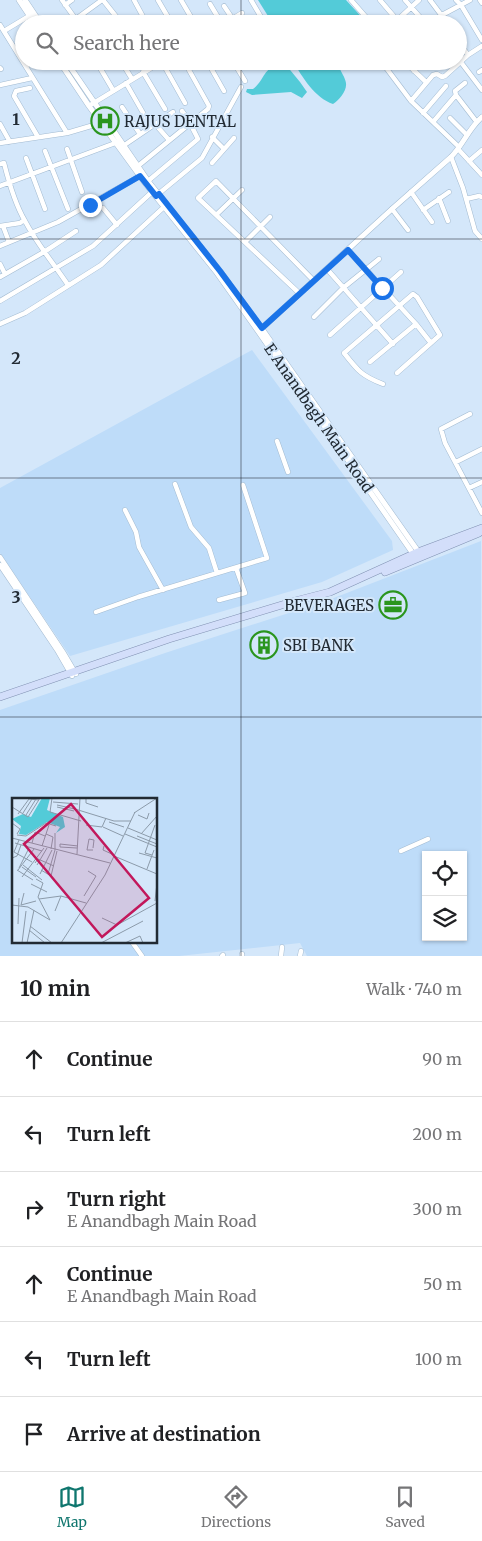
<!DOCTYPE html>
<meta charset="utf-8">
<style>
body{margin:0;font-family:Merriweather,serif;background:#f6f6f6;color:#202124}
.controls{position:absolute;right:15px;bottom:15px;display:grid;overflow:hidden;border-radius:0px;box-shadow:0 1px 4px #0004}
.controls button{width:45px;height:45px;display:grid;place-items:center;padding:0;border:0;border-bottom:1px solid #e0e0e0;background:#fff;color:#202124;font:25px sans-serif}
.stop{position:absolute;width:15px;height:15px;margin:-11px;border:4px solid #1a73e8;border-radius:50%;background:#fff}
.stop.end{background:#1a73e8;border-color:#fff;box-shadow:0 1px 5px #0008}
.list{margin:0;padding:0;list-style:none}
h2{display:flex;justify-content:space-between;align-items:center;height:65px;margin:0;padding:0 20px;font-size:21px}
h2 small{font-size:16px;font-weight:400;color:#757577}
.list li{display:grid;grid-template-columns:32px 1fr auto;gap:15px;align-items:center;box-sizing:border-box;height:75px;padding:0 20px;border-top:1px solid #e0e0e0}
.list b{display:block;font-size:19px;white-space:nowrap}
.list p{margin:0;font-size:16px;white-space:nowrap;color:#757577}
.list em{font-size:16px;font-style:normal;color:#757577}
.icon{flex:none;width:28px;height:28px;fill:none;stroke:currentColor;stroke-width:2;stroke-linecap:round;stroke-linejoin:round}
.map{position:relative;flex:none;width:482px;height:956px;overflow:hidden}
.search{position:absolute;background:#fff;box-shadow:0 1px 4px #0004;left:15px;right:15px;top:15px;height:55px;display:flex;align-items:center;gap:12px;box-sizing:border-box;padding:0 18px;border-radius:28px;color:#757577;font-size:19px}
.sheet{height:515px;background:#fff}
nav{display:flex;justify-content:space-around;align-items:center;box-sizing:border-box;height:70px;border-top:1px solid #e0e0e0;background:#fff;font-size:14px;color:#757577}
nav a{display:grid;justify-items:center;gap:2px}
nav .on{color:#0f766e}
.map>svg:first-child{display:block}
</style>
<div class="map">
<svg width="482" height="956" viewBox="0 0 482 956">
<rect width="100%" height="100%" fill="#d4e7fa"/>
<path fill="#bedcf9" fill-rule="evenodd" d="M252 350 392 541 393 550 322 582 70 656 0 553V488Z
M481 541 482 956H307L300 943 179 956H0V710L165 653 326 601ZM14 800H156V942H14ZM426 855H463V937H426Z"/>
<path fill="#53cbd8" d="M258 0H346L368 24H273Z
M293 61H343L339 67C341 72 345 77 346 83 347 91 339 100 333 104 315 98 302 77 293 61Z
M282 63 286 65 300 82 307 92 302 98 291 92 252 95 246 92 247 89H253C266 79 261 69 282 63Z"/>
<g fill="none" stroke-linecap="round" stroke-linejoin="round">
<g stroke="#a3bbd1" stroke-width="5.5">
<path id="minor" d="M62 0 79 24
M103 0 122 24
M134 0 147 24
M158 0 172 24
M181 0 195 24
M251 0 265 24
M351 0 372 24
M380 0 397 20
M405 0 426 24
M430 0 448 24
M456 0 461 5 482 40
M480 0 482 3
M210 4 222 24
M65 5 72 0
M224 6 236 24
M442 15 470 0
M69 24 102 0
M99 24V23
M224 24 242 13
M393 24 419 0
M0 25 67 133
M4 31 29 16
M458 41 468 55
M96 61 113 90
M121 61 132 79
M144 61 149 69
M207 61 224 91
M233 61 245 81
M259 61 262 66
M381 61 411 101 459 147
M404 61 426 82
M460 61 482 90
M162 62 185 103
M26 66 33 61
M437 66 442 61
M0 68 1 69
M414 71 423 61
M143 72 165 109
M479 72 482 70
M126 83 146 118
M465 83 455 91 456 95 476 121
M0 85 32 78
M30 88 16 91 14 96 38 137
M411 101 433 75 437 74 442 77 445 76 468 55 482 46
M92 104 163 61
M122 107 140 134
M423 113 446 86
M450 118 467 135
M433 122 456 95
M0 124 10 142
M155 124 169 140
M212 137 224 149
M0 143 67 133 101 123
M123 146 173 112
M67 149 82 192
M459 150 482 175
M45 151 68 209
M451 157 463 188 475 231 482 239
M26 158 45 209
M469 161 482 150
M212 163 234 138
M0 164 4 163C9 183 15 204 25 221 37 244 54 264 68 285
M138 166 208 109 209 106 184 61
M148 181 198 139C193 129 189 120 182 111
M0 186 118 142
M411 192 432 222
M157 195 202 158 241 87
M439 198 448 221
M466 199 479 196 482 197
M103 208 117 225
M392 209 408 230
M423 210 449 192
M216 215 242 190
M0 226 20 223 24 220
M3 226 9 242
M245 242 270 217
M0 246 58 222 140 176
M348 250 416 324 431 343
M0 264 5 274
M327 269 393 344
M0 277 44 252 76 231
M299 293 198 198 216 181 313 280
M0 301 93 246 152 192
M314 317 343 288 379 259
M0 324 25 313 101 265 164 207
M330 335 401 272
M370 362 416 324
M383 384C362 376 358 371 344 353L413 294 417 297 440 335 397 373
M470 414 441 429 445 443 482 513
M277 441 288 472
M456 462 482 449
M175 484 191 527 209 548 217 573
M469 488 482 482
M125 510 136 532 139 547 163 590
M0 557 63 652 76 674
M0 565 57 650 72 676
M219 600 245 593 236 568
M96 612 138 597 267 558 243 485
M401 851 428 839
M132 942 142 956
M222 956 223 955
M242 956V954
M281 956 282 947
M300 956 301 951"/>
</g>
<g stroke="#a3bbd1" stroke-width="6">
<path id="tertiary" d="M19 0 35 24
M25 0 41 24
M59 61 89 106 145 183 217 273 258 331 414 555
M66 61 148 181 220 271 255 319 420 554
M261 329 392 209 451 157C463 145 469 128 482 117"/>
</g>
<g stroke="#8191b2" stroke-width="8">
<path id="primary" d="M385 572 479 533
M0 697 169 639 295 601 330 592 418 552 482 528"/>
</g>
<use href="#minor" stroke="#fff" stroke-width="4.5"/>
<use href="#tertiary" stroke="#fff" stroke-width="5"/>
<use href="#primary" stroke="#d3defa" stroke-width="7"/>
</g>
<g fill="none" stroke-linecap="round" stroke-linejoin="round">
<path stroke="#1a73e8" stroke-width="6" d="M90 205 140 176 156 196 159 194 220 271 262 328 348 250 382 288"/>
</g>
<path fill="none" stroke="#212a33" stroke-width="1" stroke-opacity="0.55" d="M241 0V24M241 61V956M0 239H482M0 478H482M0 717H482"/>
<defs>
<g id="hospital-ring" transform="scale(1.4375)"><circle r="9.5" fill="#d4e7fa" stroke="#2a951e" stroke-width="1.5"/><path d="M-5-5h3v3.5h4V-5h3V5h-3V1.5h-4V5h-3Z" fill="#2a951e"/></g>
<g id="office-ring" transform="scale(1.4375)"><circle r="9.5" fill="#d4e7fa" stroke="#2a951e" stroke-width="1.5"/><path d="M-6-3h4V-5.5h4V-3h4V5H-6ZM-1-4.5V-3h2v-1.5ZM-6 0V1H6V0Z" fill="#2a951e"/></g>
<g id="building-ring" transform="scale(1.4375)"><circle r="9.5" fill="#d4e7fa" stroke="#2a951e" stroke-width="1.5"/><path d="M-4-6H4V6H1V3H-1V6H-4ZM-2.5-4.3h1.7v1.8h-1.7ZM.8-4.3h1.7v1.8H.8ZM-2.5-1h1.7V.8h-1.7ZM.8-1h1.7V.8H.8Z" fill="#2a951e"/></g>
</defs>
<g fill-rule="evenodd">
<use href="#hospital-ring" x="105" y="121"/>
<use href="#office-ring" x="393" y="605"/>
<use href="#building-ring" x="264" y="645"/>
</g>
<g text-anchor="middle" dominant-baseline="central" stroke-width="4" stroke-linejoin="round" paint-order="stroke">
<g font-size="15" fill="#212a33" stroke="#d4e7fa" text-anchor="start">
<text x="124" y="121">RAJUS DENTAL</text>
<text x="374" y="605" text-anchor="end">BEVERAGES</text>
<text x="283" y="645">SBI BANK</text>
</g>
<g font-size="15" fill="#212a33" stroke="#d4e7fa">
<text transform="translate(319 418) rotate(55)">E Anandbagh Main Road</text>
</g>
</g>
<g transform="translate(12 798)">
<rect width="145" height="145" fill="#d4e7fa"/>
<path d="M30 0H38L35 12 51 19 53 29 44 35 48 29 35 24 14 37 7 36 9 28 0 21 11 16 19 19Z" fill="#53cbd8"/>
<path fill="none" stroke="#8c9baa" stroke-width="1" d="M40 0 38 14 69 23M74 0V5L86 9M41 4 66 6M45 7 63 11M0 9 16 19 28 0M45 9 62 13M63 11 102 23H119M11 15 20 1M122 15 145 0M6 16 17 1 27 2M14 17 24 1M126 17 135 21 137 15M97 24 112 29M0 25 8 31 5 36M74 27 90 29 94 20M91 29 111 38M116 30 145 42M43 35V52M34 36 41 39 39 51M113 36 145 49M129 36 145 18M5 37 14 38 34 25 44 28M125 38 145 46M0 40 98 65M7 42 2 54 20 64M3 45 30 53M20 45 23 34 33 38M30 48 37 27M92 48 91 52 102 57M65 50 48 49V46L66 48M81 52H75L77 41 82 42 81 50M127 55 145 60M65 56 68 0M140 57 133 55 143 27M102 58 145 76M0 60 5 58 9 47M23 65 26 61 42 68M11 67 30 82M25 67 35 50M10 69 24 79M7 70 16 52M135 71 142 52M5 72 21 82M6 72 22 51M29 72 39 78 45 53M28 76 40 52M36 76 43 52M10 79 32 50M19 86 35 94M12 95 9 107 24 103M72 98 84 78 76 73M27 101 49 98 74 105M143 103 145 85M0 107 16 109 38 122 26 99 31 85 24 81M43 113 49 98M90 120 105 127 145 105M6 126 7 100M18 128 40 145M17 132 33 145M10 145 14 113M15 145 22 112M49 145 93 77 123 14M89 145 131 123M113 145 128 138 131 145"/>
<path fill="#c2185b" fill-opacity="0.15" stroke="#c2185b" stroke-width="2.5" d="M59 6 137 100 90 139 12 46Z"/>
<rect width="145" height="145" fill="none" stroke="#212a33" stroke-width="2.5"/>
</g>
<g font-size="16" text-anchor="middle" font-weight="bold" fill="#212a33" stroke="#d4e7fa" stroke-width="4" stroke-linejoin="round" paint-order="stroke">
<text x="16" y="125">1</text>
<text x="16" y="364">2</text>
<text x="16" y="603">3</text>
</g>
</svg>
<div class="controls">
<button><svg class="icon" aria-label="locate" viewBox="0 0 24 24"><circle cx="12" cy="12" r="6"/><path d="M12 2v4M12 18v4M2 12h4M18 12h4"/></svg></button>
<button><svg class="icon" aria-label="layers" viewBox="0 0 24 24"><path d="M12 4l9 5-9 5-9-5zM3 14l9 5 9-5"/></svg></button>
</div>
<div class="stop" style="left:382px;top:288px"></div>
<div class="stop end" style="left:90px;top:205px"></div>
<div class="search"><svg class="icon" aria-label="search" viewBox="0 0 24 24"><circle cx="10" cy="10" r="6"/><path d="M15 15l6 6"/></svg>Search here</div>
</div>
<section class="sheet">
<h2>10 min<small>Walk · 740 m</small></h2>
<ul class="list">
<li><svg class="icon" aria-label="ahead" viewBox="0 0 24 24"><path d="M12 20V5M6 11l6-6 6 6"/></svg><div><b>Continue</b></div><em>90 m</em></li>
<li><svg class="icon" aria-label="left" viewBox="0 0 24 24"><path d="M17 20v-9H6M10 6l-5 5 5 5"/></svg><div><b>Turn left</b></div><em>200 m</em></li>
<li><svg class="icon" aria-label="right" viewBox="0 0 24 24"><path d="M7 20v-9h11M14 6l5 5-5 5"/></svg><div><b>Turn right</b><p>E Anandbagh Main Road</p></div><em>300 m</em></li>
<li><svg class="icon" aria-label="ahead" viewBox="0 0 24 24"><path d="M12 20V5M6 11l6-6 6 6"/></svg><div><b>Continue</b><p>E Anandbagh Main Road</p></div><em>50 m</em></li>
<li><svg class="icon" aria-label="left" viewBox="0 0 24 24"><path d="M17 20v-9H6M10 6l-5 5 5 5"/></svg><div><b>Turn left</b></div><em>100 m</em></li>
<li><svg class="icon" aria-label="arrive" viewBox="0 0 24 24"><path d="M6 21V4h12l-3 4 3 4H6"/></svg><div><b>Arrive at destination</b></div></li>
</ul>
</section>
<nav>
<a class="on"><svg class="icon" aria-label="map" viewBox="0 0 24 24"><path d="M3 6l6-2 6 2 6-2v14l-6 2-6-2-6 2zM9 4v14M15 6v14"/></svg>Map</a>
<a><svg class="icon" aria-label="directions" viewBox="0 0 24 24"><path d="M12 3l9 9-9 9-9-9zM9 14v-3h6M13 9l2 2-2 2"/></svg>Directions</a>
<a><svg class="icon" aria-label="saved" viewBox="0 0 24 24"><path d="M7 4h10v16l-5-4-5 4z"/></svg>Saved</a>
</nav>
